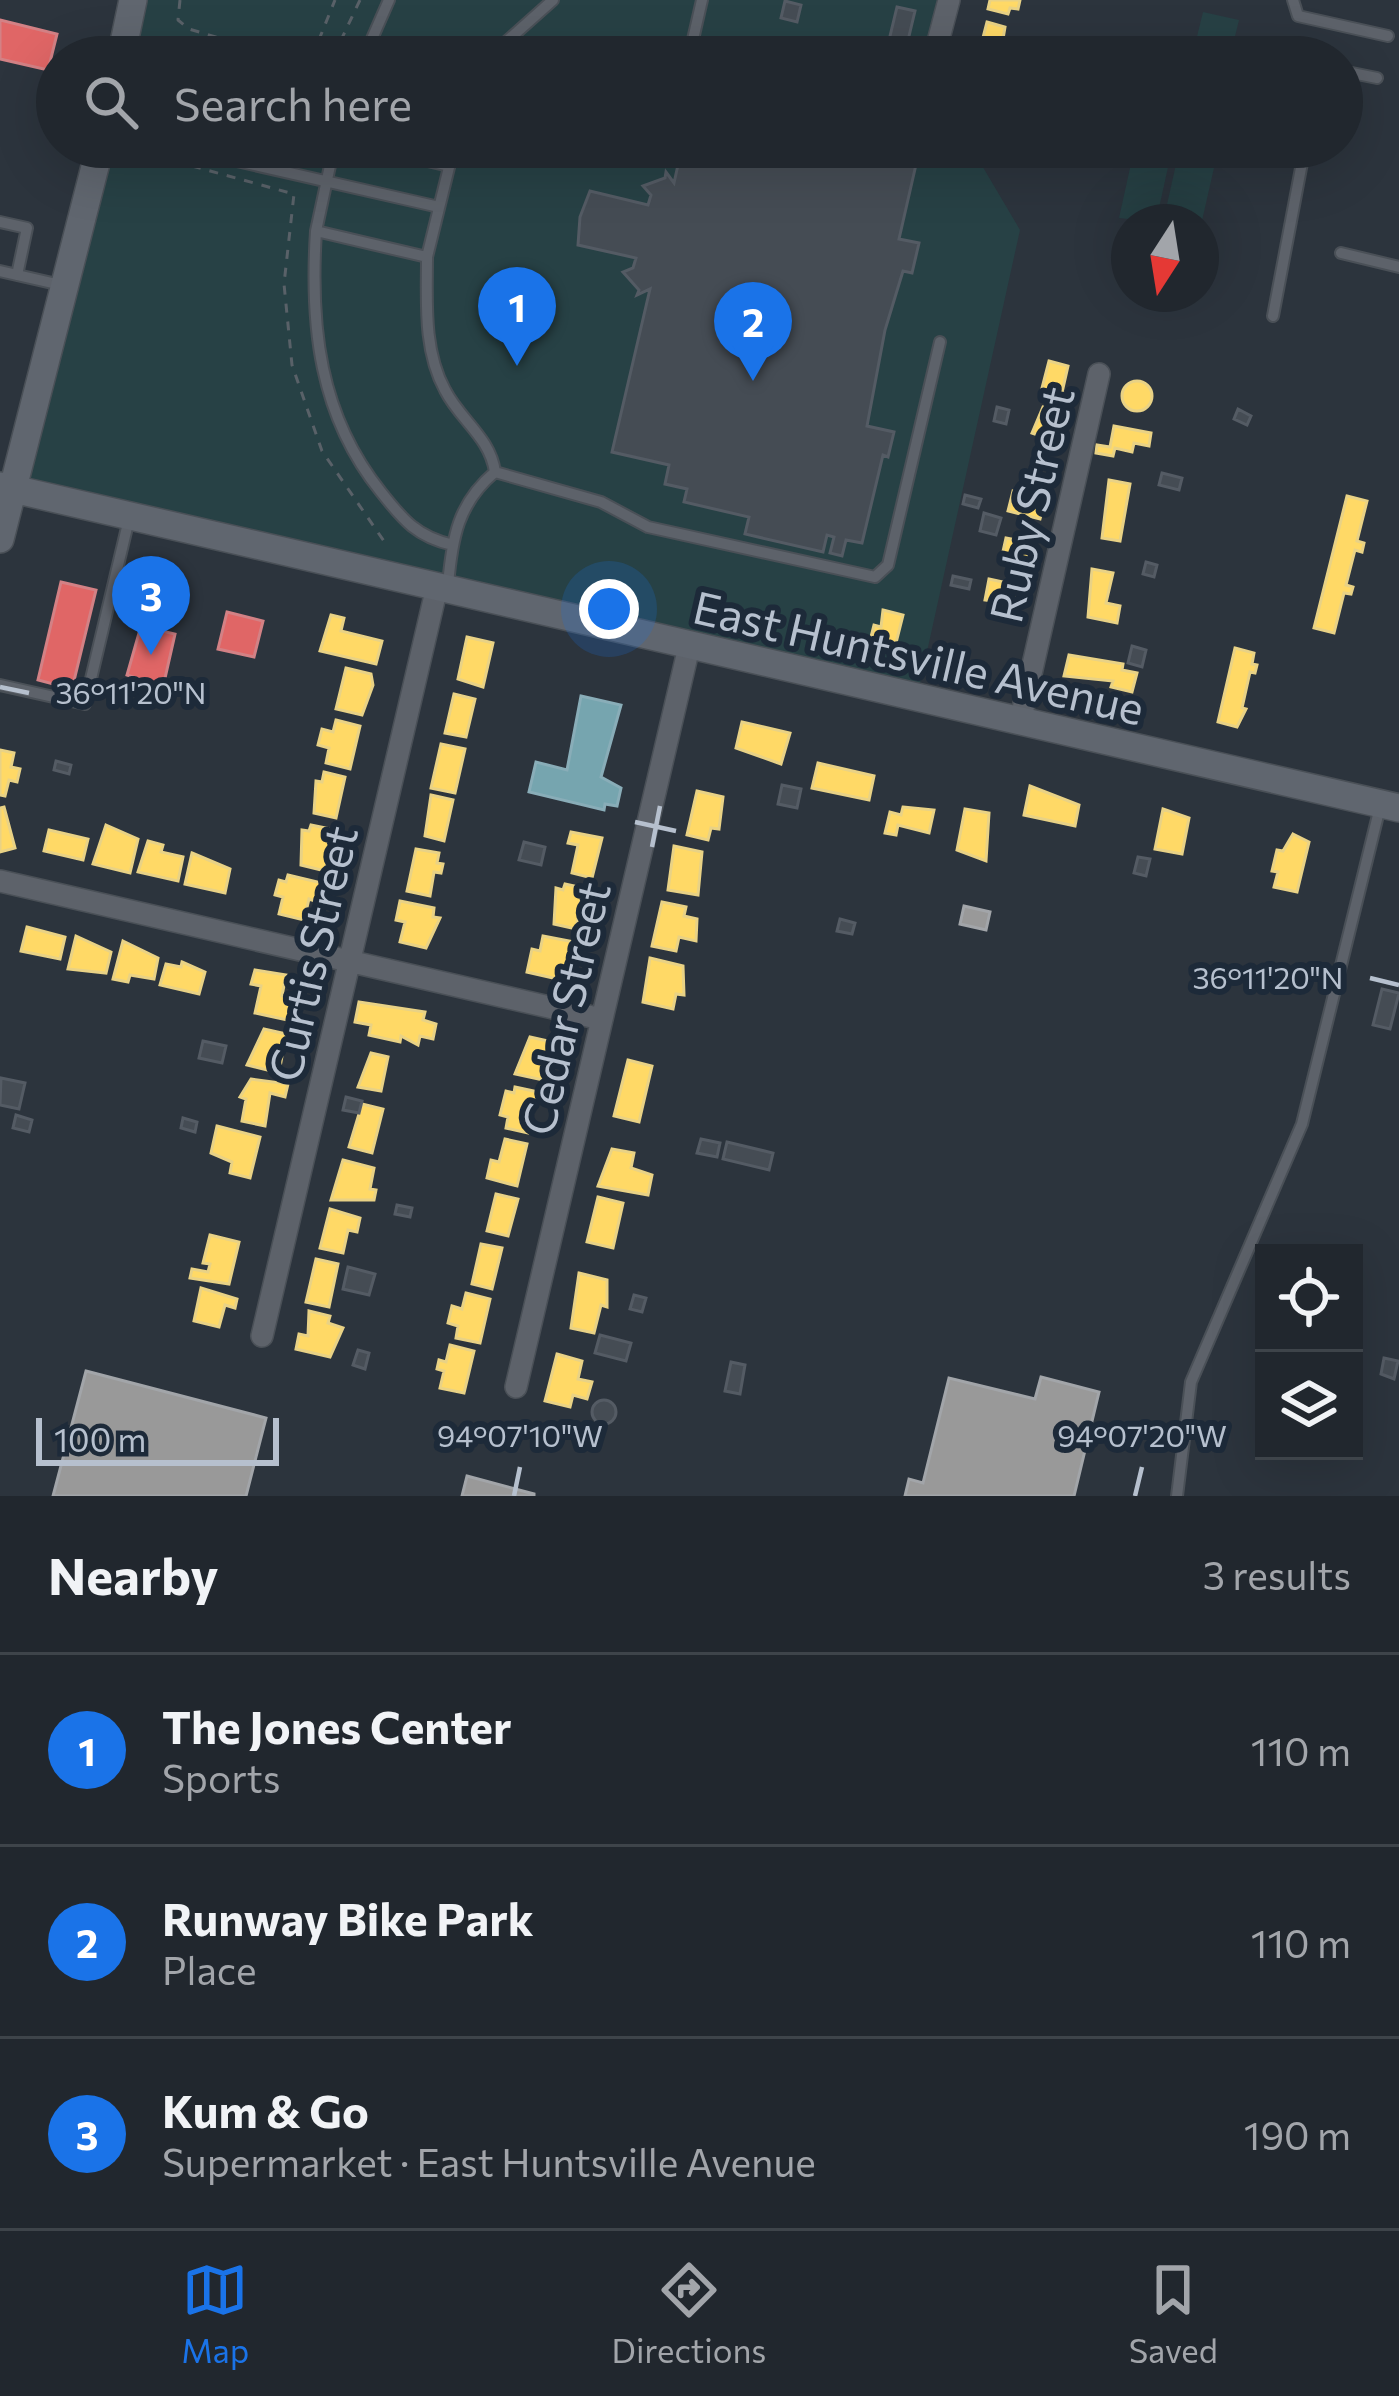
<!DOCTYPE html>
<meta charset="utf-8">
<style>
body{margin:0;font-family:Commissioner,sans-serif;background:#2d333a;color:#f1f3f6}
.controls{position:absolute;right:36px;bottom:36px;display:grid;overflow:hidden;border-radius:0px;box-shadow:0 12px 48px #0002}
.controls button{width:108px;height:108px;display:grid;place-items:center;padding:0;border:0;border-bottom:3px solid #3e444a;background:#21272e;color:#f1f3f6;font:60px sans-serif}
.compass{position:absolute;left:1111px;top:204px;width:108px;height:108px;border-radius:50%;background:#21272e;box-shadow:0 12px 48px #0002;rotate:192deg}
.scale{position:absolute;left:36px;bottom:30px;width:243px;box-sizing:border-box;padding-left:12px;border:6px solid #b6c0ce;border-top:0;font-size:33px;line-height:42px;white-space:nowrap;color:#b6c0ce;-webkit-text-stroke:9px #1d2a39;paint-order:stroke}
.you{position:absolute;left:609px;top:609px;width:42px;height:42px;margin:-30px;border:9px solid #fff;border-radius:50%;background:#1a73e8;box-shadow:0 0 0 18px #1a73e833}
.badge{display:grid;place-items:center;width:78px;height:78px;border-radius:50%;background:#1a73e8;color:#fff;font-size:39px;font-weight:700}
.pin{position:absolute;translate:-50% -99px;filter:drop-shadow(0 3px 6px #0008)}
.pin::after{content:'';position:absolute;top:63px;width:42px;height:36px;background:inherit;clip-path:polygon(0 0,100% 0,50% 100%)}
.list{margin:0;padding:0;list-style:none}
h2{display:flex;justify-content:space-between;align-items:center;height:156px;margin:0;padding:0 48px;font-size:51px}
h2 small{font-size:39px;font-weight:400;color:#a2a5aa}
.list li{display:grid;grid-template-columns:78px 1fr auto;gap:36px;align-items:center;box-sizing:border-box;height:192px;padding:0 48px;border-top:3px solid #3e444a}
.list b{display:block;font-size:45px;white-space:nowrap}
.list p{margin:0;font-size:39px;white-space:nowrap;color:#a2a5aa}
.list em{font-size:39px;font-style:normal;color:#a2a5aa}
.icon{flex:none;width:66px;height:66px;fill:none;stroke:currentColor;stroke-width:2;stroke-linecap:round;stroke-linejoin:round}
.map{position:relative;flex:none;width:1399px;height:1496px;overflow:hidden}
.search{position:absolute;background:#21272e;box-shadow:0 12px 48px #0002;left:36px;right:36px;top:36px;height:132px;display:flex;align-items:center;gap:30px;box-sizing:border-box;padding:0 42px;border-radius:66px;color:#a2a5aa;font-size:45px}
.sheet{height:732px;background:#21272e}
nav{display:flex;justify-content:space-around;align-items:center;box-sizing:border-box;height:168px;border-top:3px solid #3e444a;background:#21272e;font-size:33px;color:#a2a5aa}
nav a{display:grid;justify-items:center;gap:6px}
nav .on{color:#1a73e8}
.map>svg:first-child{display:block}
</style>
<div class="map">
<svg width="1399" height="1496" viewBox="0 0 1399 1496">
<rect width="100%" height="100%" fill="#2c343d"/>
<path fill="#274145" d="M133 0H949L934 57H121Z
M1203 12 1239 20 1230 57H1192Z
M100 147H971L1020 230 917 697 12 489Z
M1134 150 1170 158 1156 222 1119 218Z
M1177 160 1214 168 1201 225 1163 222Z"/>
<path fill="#ffd966" stroke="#e9d285" stroke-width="3" d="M990 0H1020L1018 9 1010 8 1008 14 988 9Z
M987 22 1005 27 1000 57H978Z
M1049 361 1068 366 1061 397 1041 392Z
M1122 396a15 15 0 1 1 30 0a15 15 0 1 1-30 0Z
M1043 407 1056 410 1055 441 1032 433Z
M1114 426 1151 433 1149 446 1134 443 1132 452 1115 448 1113 456 1096 453 1097 445 1110 447Z
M1109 480 1130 484 1120 541 1102 538Z
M1013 491 1045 500 1040 519 1008 511Z
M1347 496 1367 501 1357 541 1364 543 1362 552 1355 550 1346 585 1353 587 1351 594 1344 593 1334 633 1314 628Z
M1006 538 1031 543 1027 562 1002 556Z
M1092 569 1113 573 1106 603 1120 606 1117 623 1088 617Z
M989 579 1021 586V605L985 600Z
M883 610 903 615 896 643 871 637 874 625 881 627Z
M331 615 344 618 341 631 382 641 376 664 320 651Z
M467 637 493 643 483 687 458 679Z
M1235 648 1254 653 1252 664 1257 665 1255 673 1250 672 1242 708 1246 709 1237 727 1218 722Z
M1069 655 1123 664 1122 670 1137 673 1132 692 1111 687 1113 681 1064 676Z
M346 668 371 674 373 685 362 715 336 709Z
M454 694 475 699 466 737 445 733Z
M336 720 360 726 350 769 326 763 329 748 318 745 322 729 333 732Z
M742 722 790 733 781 764 736 748Z
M441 744 465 749 455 793 431 788Z
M0 750 14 753 11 767 20 769 17 782 9 780 5 796 0 795Z
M818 763 874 776 869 800 812 788Z
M324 772 345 777 336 818 314 813 316 781 322 782Z
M1030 786 1079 805 1075 826 1024 815Z
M697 791 723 797 719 829 711 828 708 840 687 835Z
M431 795 453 800 444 841 425 836Z
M4 807 15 848 0 852V808Z
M903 807 934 810 929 833 898 825 896 835 885 833 890 812 901 815Z
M965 809 989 813 986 861 957 850Z
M1163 809 1189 818 1182 854 1155 849Z
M106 825 138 839 130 873 93 864Z
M311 825 335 830 325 871 301 865 302 830 309 831Z
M49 830 88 839 83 860 44 851Z
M571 832 602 838 592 878 572 873 578 845 568 843Z
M1293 834 1309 842 1297 892 1274 887 1278 872 1272 871 1277 850 1283 851Z
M148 841 163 845 161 852 183 857 178 881 138 872Z
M674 846 702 852 698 895 668 890Z
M416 849 439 853 437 863 443 864 441 873 434 872 430 896 407 891Z
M192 853 230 869 225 893 185 884Z
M288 875 322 883 318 902 309 899 304 920 279 914 283 897 275 895 279 880 286 882Z
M565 884 583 888 576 929 554 924 556 888 563 890Z
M400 901 434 908 433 917 440 918 426 948 400 942 405 922 396 920Z
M662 902 686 907 684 916 697 919 696 941 679 937 676 951 652 946Z
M27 927 65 937 60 959 21 951Z
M76 936 111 952 106 973 68 969Z
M543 936 574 942 566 981 527 972 532 949 540 951Z
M123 941 158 958 154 979 130 975 128 982 113 979Z
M650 958 683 966 684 995 676 994 673 1009 643 1002Z
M182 962 205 972 199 994 160 985 166 964 181 967Z
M255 970 286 975 282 996 296 1000 292 1021 255 1013 261 986 251 984Z
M359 1002 425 1012 423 1020 436 1024 433 1039 420 1036 418 1045 401 1036 400 1042 369 1035 371 1025 355 1022Z
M264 1029 286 1034 279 1073 247 1065Z
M530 1037 552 1042 543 1080 515 1074Z
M371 1053 388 1057 381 1091 358 1087Z
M628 1060 652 1066 639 1122 614 1116Z
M251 1079 288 1084 285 1097 270 1093 265 1126 242 1121 246 1099 240 1097Z
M515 1087 538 1092 528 1133 506 1128 508 1117 500 1115 506 1091 514 1093Z
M362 1104 383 1109 372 1153 349 1147Z
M217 1126 260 1137 250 1178 230 1173 232 1162 211 1153Z
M505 1139 527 1144 517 1186 487 1178 491 1160 499 1162Z
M612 1149 634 1153 631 1168 652 1175 648 1195 598 1186Z
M343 1160 374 1168 370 1189 376 1190 374 1200H331Z
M496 1194 518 1199 508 1236 487 1231Z
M598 1197 623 1203 613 1248 587 1242Z
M330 1209 360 1218 357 1232 348 1230 343 1253 320 1248Z
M210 1235 239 1242 229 1284 190 1278 192 1269 208 1272 210 1264 203 1263Z
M481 1244 502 1248 492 1289 472 1284Z
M316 1259 338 1264 329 1307 306 1302Z
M579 1273 607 1280V1307L601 1305 594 1333 571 1328Z
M201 1288 237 1299 235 1308 225 1305 219 1327 194 1321Z
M466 1293 490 1299 480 1343 456 1338 458 1326 448 1323 452 1306 462 1309Z
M309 1311 330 1316 328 1323 343 1328 330 1357 296 1349 299 1334 308 1336Z
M450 1345 474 1351 464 1393 440 1388 444 1371 437 1369 439 1360 446 1362Z
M557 1354 582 1361 578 1379 592 1382 587 1399 573 1395 570 1407 545 1401Z"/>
<path fill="#e06666" stroke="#d38185" stroke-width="3" d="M0 20 57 34 48 70 0 59Z
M61 582 96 590 72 689 38 680Z
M227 612 263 621 254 657 218 649Z
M141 626 175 634 163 687 127 675Z"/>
<path fill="#76a5af" stroke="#89adb8" stroke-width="3" d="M581 696 621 705 601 777 621 788 617 806 605 804 604 810 529 792 536 762 567 770Z"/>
<path fill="#999" stroke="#a2a5a9" stroke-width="3" d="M964 906 990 912 986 930 960 924Z
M86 1371 266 1418 246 1496H53Z
M1041 1377 1099 1392 1074 1496H905L909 1479 923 1483 949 1378 1035 1399Z
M467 1476 534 1494V1496H462Z"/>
<path fill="#454c54" stroke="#545b64" stroke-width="3" d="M785 1 801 5 797 22 781 18Z
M897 7 915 11 904 57H885Z
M710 41 779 57H706Z
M682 147H920L899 239 919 243 912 273 903 271 885 330 867 426 894 432 888 457 883 455 862 543 846 540 842 556 830 553 834 537 827 535 823 552 745 534 749 517 684 502 687 489 665 484 669 465 612 452 650 289 637 295 639 290 623 272 633 268 636 258 578 245 580 217 590 191 648 205 651 195 643 186 665 178 666 172 674 183Z
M997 407 1009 410 1006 424 994 421Z
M1238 409 1251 416 1247 425 1234 419Z
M1162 473 1182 478 1179 490 1159 485Z
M965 495 981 499 978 508 963 504Z
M984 513 1001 518 996 535 980 531Z
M1146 562 1157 565 1154 577 1143 574Z
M953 576 971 580 969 589 951 585Z
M1132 646 1146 650 1142 667 1128 663Z
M56 761 71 765 69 774 54 770Z
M782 785 801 789 797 808 778 804Z
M524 842 545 847 541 865 519 860Z
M1138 857 1150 859 1146 876 1134 873Z
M840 919 855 923 852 934 837 931Z
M1382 989 1399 993 1390 1029 1373 1025Z
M203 1041 226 1046 222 1063 199 1058Z
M1 1078 25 1083 19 1109 0 1105Z
M346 1097 362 1101 359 1113 343 1110Z
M16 1115 32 1120 29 1132 13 1128Z
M183 1118 197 1122 195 1132 181 1128Z
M701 1139 720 1143 717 1157 697 1153Z
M727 1142 773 1153 769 1170 723 1159Z
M397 1205 412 1208 410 1217 395 1214Z
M348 1267 375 1274 369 1295 343 1289Z
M634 1295 646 1298 642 1312 630 1309Z
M600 1335 631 1343 626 1361 595 1353Z
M358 1350 369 1353 365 1369 353 1365Z
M1384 1358 1398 1361 1394 1379 1381 1374Z
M731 1362 745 1365 740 1394 725 1391Z
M592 1412a12 12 0 1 1 24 0a12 12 0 1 1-24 0Z"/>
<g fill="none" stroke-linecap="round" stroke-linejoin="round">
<g stroke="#4a5057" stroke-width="14">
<path id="service" d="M1293 0 1298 16 1388 36
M364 57 389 0
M489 57 553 0
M689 57 702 0
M1342 71 1377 78
M175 147 439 207
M368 147 449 166
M0 222 27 228 17 275
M316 231 334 147
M1341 253 1399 267
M427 257 454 147
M0 271 61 285
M1273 316 1305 147
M453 545C417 537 403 520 381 492 319 415 310 326 316 231L427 257C427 301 423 350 445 390 460 420 490 437 495 472
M448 585C452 538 458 503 495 472L601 502 648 527 875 577 888 565 940 342
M0 685 85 704 129 519
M1177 1496 1191 1382 1302 1124 1380 807"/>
</g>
<g stroke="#4a5057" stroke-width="24">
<path id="minor" d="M934 57 949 0
M1020 722 1099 374
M0 881 601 1019
M262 1336 437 587
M516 1387 689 647"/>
</g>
<g stroke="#4a5057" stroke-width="30">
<path id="secondary" d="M121 57 133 0
M0 486 1399 808
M0 539 100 147"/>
</g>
<path stroke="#596168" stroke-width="3" stroke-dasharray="9 9" stroke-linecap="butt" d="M180 0 178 20 189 29 283 57
M312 57 335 0
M333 57 360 0
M192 166 294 194 284 284 292 365 322 451 388 547"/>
<use href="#service" stroke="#5d626a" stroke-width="10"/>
<use href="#minor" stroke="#5d626a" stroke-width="21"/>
<use href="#secondary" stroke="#60666f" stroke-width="27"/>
</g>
<path fill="none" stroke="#b6c0ce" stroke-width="4.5" d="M0 687 29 693M635 822 676 831M652 847 660 806M1370 978 1399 985M514 1496 520 1467M1135 1496 1142 1467"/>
<g text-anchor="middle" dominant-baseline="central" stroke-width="12" stroke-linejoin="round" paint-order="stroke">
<g font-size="45" fill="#b6c0ce" stroke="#1d2a39">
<text transform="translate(1030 504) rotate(-77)">Ruby Street</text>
<text transform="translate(919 656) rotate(13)">East Huntsville Avenue</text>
<text transform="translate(311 953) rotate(-77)">Curtis Street</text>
<text transform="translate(564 1008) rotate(-77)">Cedar Street</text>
</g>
</g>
<g font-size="30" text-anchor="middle" fill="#b6c0ce" stroke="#1d2a39" stroke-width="12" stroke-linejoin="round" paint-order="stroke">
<text x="131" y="704">36°11'20"N</text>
<text x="1268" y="989">36°11'20"N</text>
<text x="520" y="1447">94°07'10"W</text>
<text x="1142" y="1447">94°07'20"W</text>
</g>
</svg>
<div class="controls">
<button><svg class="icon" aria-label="locate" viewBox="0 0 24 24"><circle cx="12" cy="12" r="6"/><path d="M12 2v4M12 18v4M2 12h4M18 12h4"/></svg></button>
<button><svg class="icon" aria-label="layers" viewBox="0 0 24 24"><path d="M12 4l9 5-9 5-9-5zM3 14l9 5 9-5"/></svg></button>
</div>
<svg class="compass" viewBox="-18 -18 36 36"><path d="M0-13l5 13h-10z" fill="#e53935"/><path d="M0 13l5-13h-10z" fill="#a2a5aa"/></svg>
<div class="scale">100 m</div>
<div class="you"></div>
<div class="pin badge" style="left:517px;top:366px">1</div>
<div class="pin badge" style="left:753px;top:381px">2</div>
<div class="pin badge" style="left:151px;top:655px">3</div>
<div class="search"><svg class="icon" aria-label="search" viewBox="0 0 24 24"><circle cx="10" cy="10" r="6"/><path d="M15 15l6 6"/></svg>Search here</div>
</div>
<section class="sheet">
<h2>Nearby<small>3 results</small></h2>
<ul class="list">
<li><span class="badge">1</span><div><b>The Jones Center</b><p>Sports</p></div><em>110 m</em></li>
<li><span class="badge">2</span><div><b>Runway Bike Park</b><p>Place</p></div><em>110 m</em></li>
<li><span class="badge">3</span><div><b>Kum &amp; Go</b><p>Supermarket · East Huntsville Avenue</p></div><em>190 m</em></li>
</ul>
</section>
<nav>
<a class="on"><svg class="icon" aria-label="map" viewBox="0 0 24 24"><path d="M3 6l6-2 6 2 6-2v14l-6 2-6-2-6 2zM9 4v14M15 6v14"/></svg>Map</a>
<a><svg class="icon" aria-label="directions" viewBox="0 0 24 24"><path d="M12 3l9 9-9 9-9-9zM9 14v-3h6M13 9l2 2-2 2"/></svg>Directions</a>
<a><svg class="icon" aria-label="saved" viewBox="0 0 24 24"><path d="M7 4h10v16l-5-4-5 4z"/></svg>Saved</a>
</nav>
